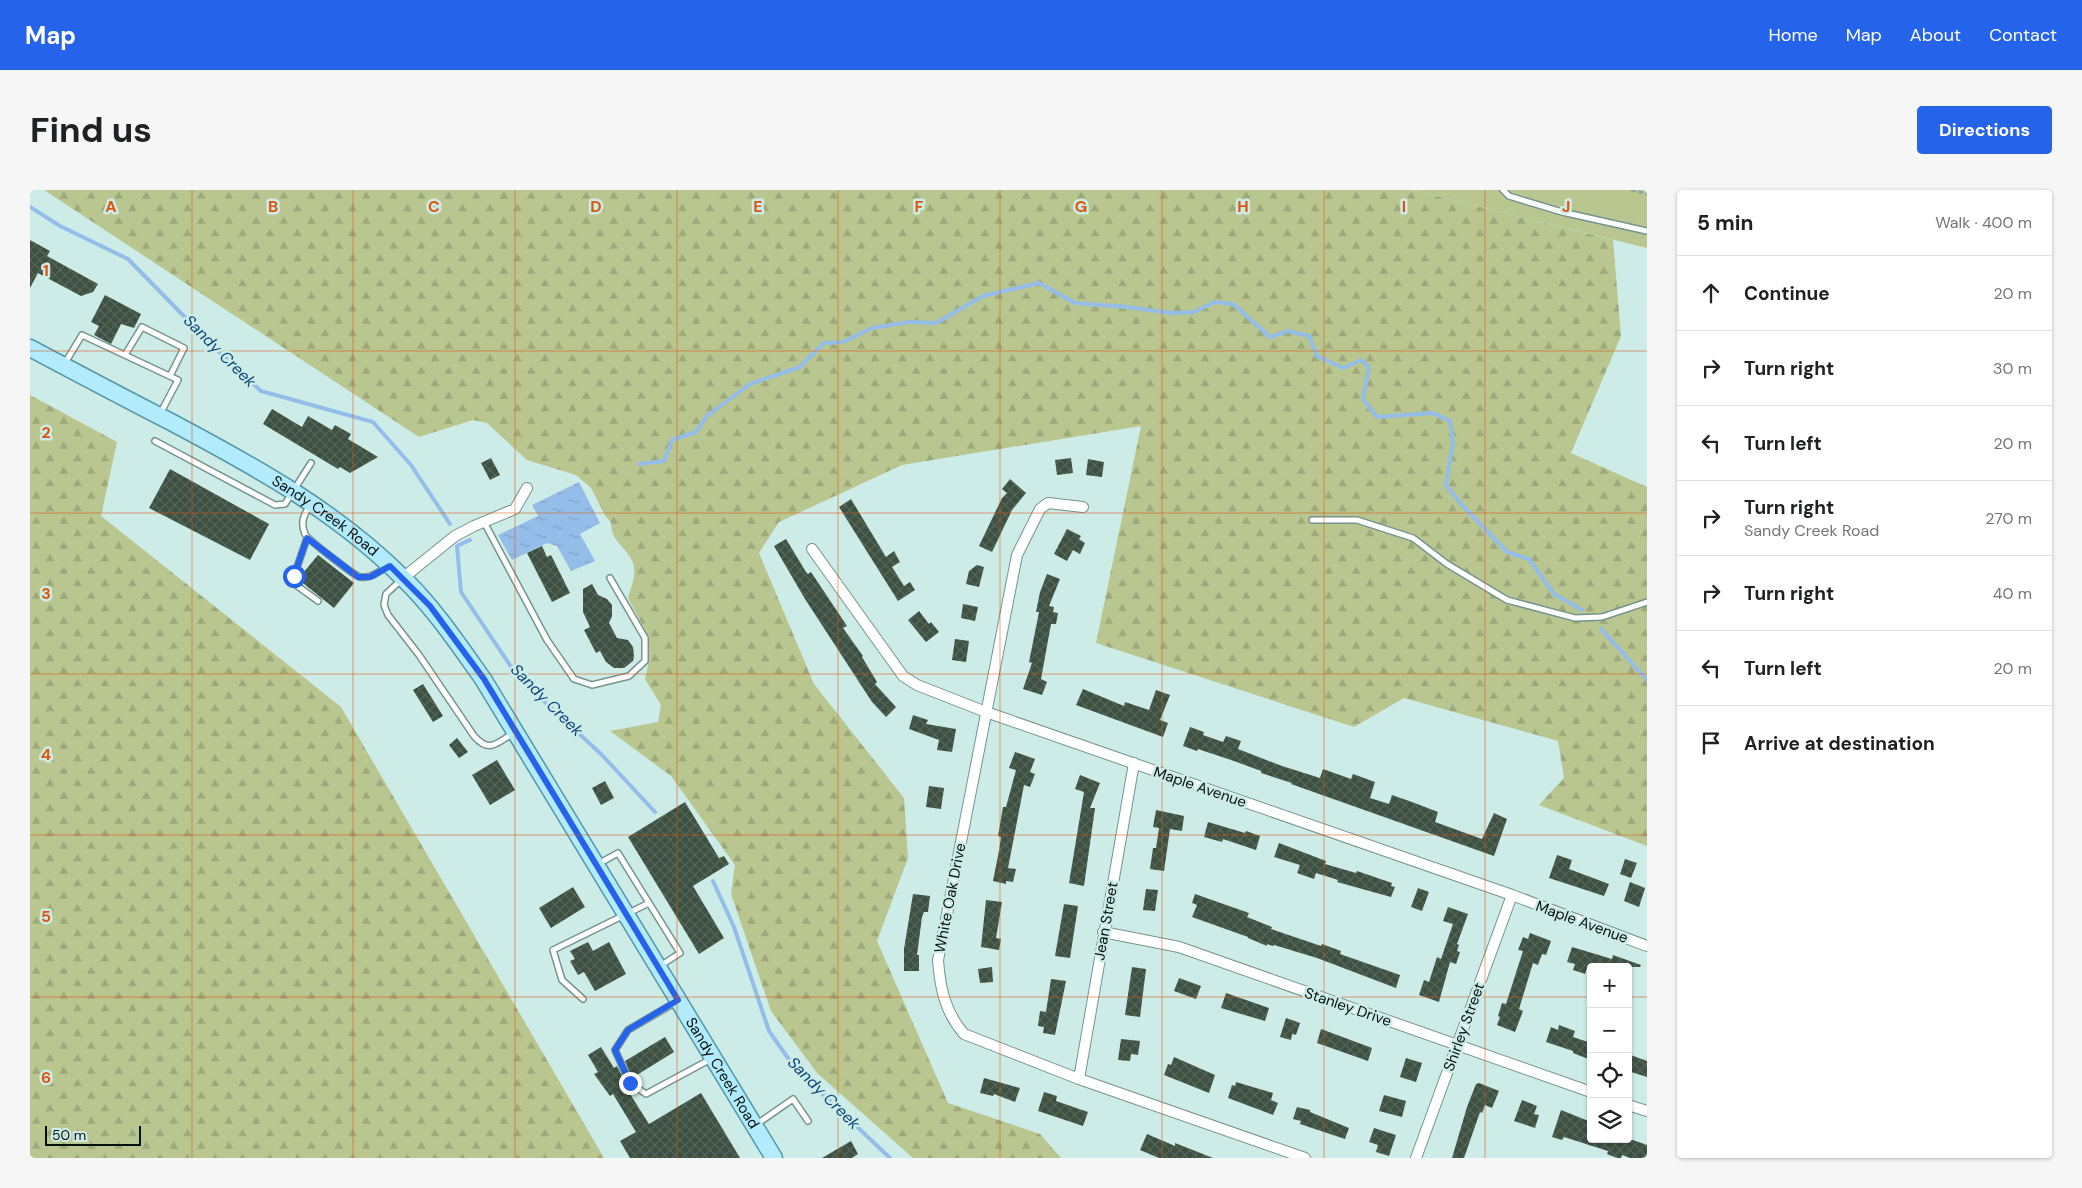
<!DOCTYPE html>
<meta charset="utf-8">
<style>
body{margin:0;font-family:"DM Sans",sans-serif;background:#f6f6f6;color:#202124}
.controls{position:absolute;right:15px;bottom:15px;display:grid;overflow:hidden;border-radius:5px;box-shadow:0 1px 4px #0004}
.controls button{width:45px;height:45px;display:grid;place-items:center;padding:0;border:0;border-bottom:1px solid #e0e0e0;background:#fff;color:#202124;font:25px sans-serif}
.scale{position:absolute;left:15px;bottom:12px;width:96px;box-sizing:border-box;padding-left:5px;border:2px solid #06100f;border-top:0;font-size:14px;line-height:18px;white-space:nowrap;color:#06100f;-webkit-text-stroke:4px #cdece7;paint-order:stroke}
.stop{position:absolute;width:15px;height:15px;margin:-11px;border:4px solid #2563eb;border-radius:50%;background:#fff}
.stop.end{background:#2563eb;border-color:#fff;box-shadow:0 1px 5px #0008}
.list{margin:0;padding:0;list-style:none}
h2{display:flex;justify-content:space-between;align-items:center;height:65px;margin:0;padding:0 20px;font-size:21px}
h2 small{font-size:16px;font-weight:400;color:#757577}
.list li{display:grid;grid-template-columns:32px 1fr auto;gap:15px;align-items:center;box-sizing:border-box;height:75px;padding:0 20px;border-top:1px solid #e0e0e0}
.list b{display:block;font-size:19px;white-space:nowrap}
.list p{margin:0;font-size:16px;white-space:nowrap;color:#757577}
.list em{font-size:16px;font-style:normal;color:#757577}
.icon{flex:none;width:28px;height:28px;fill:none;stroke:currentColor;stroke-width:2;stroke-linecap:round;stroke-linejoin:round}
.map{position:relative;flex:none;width:1617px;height:968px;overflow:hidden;border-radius:5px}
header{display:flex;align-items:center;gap:30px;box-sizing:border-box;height:70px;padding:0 25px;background:#2563eb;color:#fff}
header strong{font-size:24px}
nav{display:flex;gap:28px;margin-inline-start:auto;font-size:18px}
.intro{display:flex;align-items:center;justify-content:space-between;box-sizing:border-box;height:120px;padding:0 30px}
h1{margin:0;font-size:35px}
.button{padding:12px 22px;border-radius:5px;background:#2563eb;color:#fff;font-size:18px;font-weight:700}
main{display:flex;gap:30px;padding:0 30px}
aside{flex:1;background:#fff;border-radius:5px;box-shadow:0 1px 4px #0004}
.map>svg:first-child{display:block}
</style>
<header>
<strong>Map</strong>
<nav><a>Home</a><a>Map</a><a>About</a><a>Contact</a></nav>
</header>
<div class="intro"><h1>Find us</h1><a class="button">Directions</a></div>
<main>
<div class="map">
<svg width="1617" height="968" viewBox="0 0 1617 968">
<defs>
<pattern id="forest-firs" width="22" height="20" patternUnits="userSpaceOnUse" patternTransform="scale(1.25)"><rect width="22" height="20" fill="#bac690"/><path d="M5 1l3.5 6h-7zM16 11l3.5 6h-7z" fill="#9ea97b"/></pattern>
<pattern id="water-ripples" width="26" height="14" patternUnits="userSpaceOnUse" patternTransform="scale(1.25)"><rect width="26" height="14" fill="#95bdea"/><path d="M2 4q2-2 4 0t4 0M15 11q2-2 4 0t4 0" fill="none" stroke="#7fa1c8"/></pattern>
<pattern id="building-cross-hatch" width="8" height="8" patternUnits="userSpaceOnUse" patternTransform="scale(1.25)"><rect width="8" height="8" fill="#3d5041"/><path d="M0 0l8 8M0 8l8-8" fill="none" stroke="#556559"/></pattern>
</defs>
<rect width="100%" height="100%" fill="#cdece7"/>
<path fill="#bac690" d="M1382 0H1617V58Z"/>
<path fill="url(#forest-firs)" d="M14 0H1382L1583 50 1591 146 1541 263 1617 297V656L1509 615 1534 588 1528 551 1374 508 1324 537 1066 453 1111 236 872 275 749 332 729 363 784 494 874 608 878 668 847 751 918 913 1010 944 1031 968H883L787 883 741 821 701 704 705 675 641 586 580 541 628 532 631 515 615 489C625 449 616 443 598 408 601 397 607 385 603 373 597 357 581 352 581 333L575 325 561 298 546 285 497 270 457 233 443 230 389 247Z
M0 205 87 252 71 326 311 517 574 968H0Z"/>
<path fill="url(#water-ripples)" d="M549 292 570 333 550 344 565 371 541 381 527 356 517 353 482 370 468 345 508 326 502 315Z"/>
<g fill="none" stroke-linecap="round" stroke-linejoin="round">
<path stroke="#95bdea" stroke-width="4" d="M0 17 30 36 98 69 188 161 231 201 343 232 381 275 420 334
M609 274 634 271 642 250 666 242 677 226 720 194 770 177 794 153 813 152 842 138 880 132 906 133 953 106 1009 93 1045 113 1097 117 1140 123 1164 122 1185 112 1203 114 1240 147 1258 141 1279 146 1287 166 1313 178 1331 170 1339 177 1333 209 1347 227 1403 223 1420 231 1423 252 1416 295 1432 315 1477 362 1499 369 1524 404 1552 420
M440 350 427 356 431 402 488 487 572 565 625 622
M1571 439 1617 490
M683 691 704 737 739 841 765 878 860 968"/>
</g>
<path fill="url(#building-cross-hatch)" d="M0 50 20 61 17 66 68 94 63 102 51 106 8 83 0 98Z
M75 105 111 124 104 138 91 134 81 154 64 145 69 136 61 132Z
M242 219 272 237 278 226 302 240 305 235 321 244 318 249 348 267 320 283 310 277 308 279 233 234Z
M461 268 470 285 460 290 451 273Z
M1041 268 1043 283 1027 285 1025 270Z
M1058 269 1074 272 1072 287 1056 285Z
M140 279 239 334 220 370 119 318Z
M980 289 996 303 982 320 962 362 949 356 972 308 977 303 972 299Z
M821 309 856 367 864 361 870 372 862 377 874 396 880 392 885 400 868 411 809 317Z
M1037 339 1051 346 1049 349 1055 353 1050 364 1043 360 1037 371 1024 364Z
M756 349 776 382 778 384 781 382 817 436 813 438 833 466 832 467 847 492 845 494 866 517 856 527 842 512 775 409 744 356Z
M512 356 517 367 521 365 540 403 522 412 497 363Z
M288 365 324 393 304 418 269 390V388Z
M947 375 954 377 949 397 936 394 939 381Z
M1017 384 1030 389 1019 416 1024 417 1023 422 1028 423 1026 434H1021L1011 489 1017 492 1012 505 993 499 1002 473 999 472 1009 422H1006L1010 402Z
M562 394 568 405 577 409 582 415V426L579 433 587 448 598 450 603 457 604 466 603 471 594 478H584L576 472 570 461 566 463 554 440 560 437 553 422V399Z
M933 414 948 417 945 431 931 428Z
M889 421 899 434 901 432 909 442 896 452 878 430Z
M925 449 939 451 936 472 922 470Z
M393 494 413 526 403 532 383 500Z
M1053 499 1094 516 1095 512 1119 520 1126 500 1140 505 1130 530 1138 533 1133 547 1046 515Z
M883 525 898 530 896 534 926 539 922 562 907 560 909 550 879 539Z
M1160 537 1174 542 1173 545 1193 552 1196 546 1211 551 1208 559 1252 576 1290 588 1293 579 1321 589 1323 584 1345 592 1340 608 1359 614 1362 605 1382 612 1408 622 1405 632 1452 649 1464 623 1477 629 1464 666 1261 594 1262 593 1231 583V581L1204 571 1168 559 1167 561 1153 556Z
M427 548 438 562 429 568 419 555Z
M985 562 1005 569 1000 582 1005 584 1000 597 994 595 978 678 986 679 983 692 976 691V694L963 691 969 661 971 647 968 646 973 617H976L986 580 979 578Z
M467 570 485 600 460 615 442 585Z
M1050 585 1070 593 1060 618H1065L1054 696 1039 693 1054 602 1045 599Z
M575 591 584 608 571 615 562 598Z
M899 596 914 598 911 619 896 617Z
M655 612 689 668 694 666 699 674 663 696 694 748 669 764 598 647Z
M1126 620 1154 626 1152 641 1140 639 1134 681 1120 679 1123 658H1126L1129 638 1123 637Z
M1178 632 1215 643 1216 641 1230 646 1226 660 1193 649 1192 652 1174 647Z
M1249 653 1296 671 1295 674 1326 683 1327 681 1362 693 1361 696 1365 697 1361 707 1307 692 1308 690 1286 683 1284 689 1267 683 1270 675 1244 667Z
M1527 665 1542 670 1539 679 1579 694 1574 706 1519 688Z
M1595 669 1607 673 1601 688 1590 684Z
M1600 692 1615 698 1609 717 1594 711Z
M543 697 555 717 521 738 509 718Z
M1388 698 1399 702 1392 721 1381 717Z
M1116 699 1128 700 1125 721 1113 720Z
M883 704 900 706 898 722H894L892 727 887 765H889V781H874V759Z
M1165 704 1219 723 1217 727 1242 737 1241 739 1291 756 1292 754 1311 761 1310 764 1370 785 1366 798 1287 768 1244 755 1243 756 1237 754V756L1218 748V747L1162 727 1167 715 1162 713Z
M956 710 972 712 966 748 971 749 969 760 951 757Z
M1034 714 1048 716 1040 768 1025 766Z
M1418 717 1438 724 1427 754 1429 755 1427 761 1430 762 1426 774 1420 772 1409 812 1389 805 1394 790 1399 792 1407 767 1411 769 1423 734 1413 731Z
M1500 743 1521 751 1516 765 1512 764 1508 775 1503 773 1489 819 1493 821 1485 842 1467 835 1470 827 1468 826 1472 813 1476 814 1493 761 1488 760 1493 747 1498 749Z
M558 752 563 761 579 752 596 784 565 801 554 782 548 785 540 771 545 769 540 761Z
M1542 757 1582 769 1583 765 1611 775 1610 777H1560V779L1557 778 1555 784 1543 780 1545 774 1537 772Z
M962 777 963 792 950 793 948 779Z
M1102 777 1116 779 1110 827 1095 825Z
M1149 788 1171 796 1166 809 1144 801Z
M1021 789 1036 791 1025 845 1013 843 1014 837 1008 836 1010 821 1016 822Z
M1196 803 1239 818 1235 831 1191 818Z
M1256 828 1270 833 1266 845 1262 844 1261 850 1250 847Z
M1529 835 1545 841 1543 847 1561 853V870L1543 863V861L1516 852 1521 837 1528 840Z
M1291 839 1342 858 1338 871 1287 853Z
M635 847 644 862 602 888 595 871Z
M1091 849 1110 851 1108 865 1101 864 1100 871 1088 870Z
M571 857 584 878 587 876 595 892 593 893 619 934 671 903 710 968H600L590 951 606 942 583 904 580 906 564 884 568 882 558 865Z
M1598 864 1617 871V887L1598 881Z
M1144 867 1185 885 1179 903 1134 885 1138 874 1141 875Z
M1376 868 1392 873 1386 892 1370 887Z
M954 888 990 898 985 912 964 904 963 906 950 903Z
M1206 892 1243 903 1241 910 1248 913 1243 925 1198 908 1202 895 1205 896Z
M1449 893 1469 901 1462 918 1455 915 1452 923 1450 922 1434 968H1422L1437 917 1446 894Z
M1014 902 1027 906 1026 911 1058 922 1053 936 1008 921Z
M1354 905 1376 911 1372 927 1349 921Z
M1492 910 1507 916 1504 924 1509 925 1505 938 1484 931Z
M1267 917 1280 920V922L1319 938 1315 949 1270 934 1271 931 1263 929Z
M1531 920 1561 932V949H1600L1617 955V968H1600L1592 965 1591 968H1587L1577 964 1578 961 1534 947 1532 950 1522 947Z
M1344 938 1366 945 1359 966 1346 962 1348 955 1339 952Z
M1117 944 1145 956V953L1183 968H1129L1110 960Z
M821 951 828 964 822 968H792Z"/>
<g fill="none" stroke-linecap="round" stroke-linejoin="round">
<g stroke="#77938f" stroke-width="8">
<path id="service" d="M1473 0 1479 6 1532 22 1617 41
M95 165 112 137 154 158 140 186
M35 173 52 145 148 190 130 224
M125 251 245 315 255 314 281 273
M280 315C274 325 270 332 275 344 277 349 325 386 330 387 341 389 349 381 358 376
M1282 330H1327L1383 348 1417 374 1477 410 1545 428 1572 427 1617 412
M454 332 517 450 544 489 562 495 599 486 615 471V448L580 388
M277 348 264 386 266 395 288 411
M371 390 356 404 354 415 358 425 389 465 444 546C459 563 466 554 482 544
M568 674 588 663 619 713
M553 809 532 790 523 760 619 713 650 763 630 776
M646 812 598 840 585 860 600 893 616 904 681 869
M727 934 763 909 778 931"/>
</g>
<g stroke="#77938f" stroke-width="12">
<path id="minor" d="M1053 317 1018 313 1010 319 987 365 908 770C910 798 915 822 934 844L1049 889 1275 968
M782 359 873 486 887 495 956 522 1482 705 1617 756
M373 388 425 346 444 336 485 319 497 298
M1073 742 1149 757 1561 902
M1049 889 1104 573
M1598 915 1617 921
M1386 968 1482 705"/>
</g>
<g stroke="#5596a7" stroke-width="19">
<g id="primary">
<path id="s1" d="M0 158C47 183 94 208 141 232 224 276 306 321 373 388 404 418 428 454 453 489L744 968"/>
</g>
</g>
<path stroke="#8fa7a3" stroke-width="2.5" stroke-dasharray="5 2.5" stroke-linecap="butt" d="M1601 0 1617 4"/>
<use href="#service" stroke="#fff" stroke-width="5"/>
<use href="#minor" stroke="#fff" stroke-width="10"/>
<use href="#primary" stroke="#b2ebfb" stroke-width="16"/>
</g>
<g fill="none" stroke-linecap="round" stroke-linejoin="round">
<path stroke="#2563eb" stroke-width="6" d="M264 386 277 348 328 387H340L360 376 400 416 454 489 648 810 598 840 585 860 600 893"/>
</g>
<path fill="none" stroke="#dd550c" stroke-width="1" stroke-opacity="0.55" d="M162 0V968M323 0V968M485 0V968M647 0V968M808 0V968M970 0V968M1132 0V968M1294 0V968M1455 0V968M0 161H1617M0 323H1617M0 484H1617M0 645H1617M0 807H1561M1598 807H1617"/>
<g text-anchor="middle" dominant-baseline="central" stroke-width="5" stroke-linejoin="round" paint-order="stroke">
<g font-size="15" fill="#06100f" stroke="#cdece7">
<text stroke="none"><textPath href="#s1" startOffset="340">Sandy Creek Road</textPath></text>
<text transform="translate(1170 597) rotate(19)">Maple Avenue</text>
<text transform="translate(920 708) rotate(-79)">White Oak Drive</text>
<text transform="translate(1076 731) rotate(-80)">Jean Street</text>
<text transform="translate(1552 732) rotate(20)">Maple Avenue</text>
<text transform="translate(1318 817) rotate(19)">Stanley Drive</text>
<text transform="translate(1434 837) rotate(-70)">Shirley Street</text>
<text stroke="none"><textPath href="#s1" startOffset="1030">Sandy Creek Road</textPath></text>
</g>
<g font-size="16" font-style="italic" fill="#0c467c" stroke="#cdece7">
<text transform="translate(190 161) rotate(45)">Sandy Creek</text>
<text transform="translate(517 510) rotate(45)">Sandy Creek</text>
<text transform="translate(794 903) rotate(45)">Sandy Creek</text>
</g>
</g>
<g font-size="16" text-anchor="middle" font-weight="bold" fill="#dd550c" stroke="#cdece7" stroke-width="5" stroke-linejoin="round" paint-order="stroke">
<text x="81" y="22">A</text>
<text x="243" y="22">B</text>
<text x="404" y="22">C</text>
<text x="566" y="22">D</text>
<text x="728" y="22">E</text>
<text x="889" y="22">F</text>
<text x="1051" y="22">G</text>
<text x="1213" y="22">H</text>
<text x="1374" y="22">I</text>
<text x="1536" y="22">J</text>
<text x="16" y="86">1</text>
<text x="16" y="248">2</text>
<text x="16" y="409">3</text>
<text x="16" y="570">4</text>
<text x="16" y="732">5</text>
<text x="16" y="893">6</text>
</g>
</svg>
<div class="controls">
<button>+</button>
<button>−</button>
<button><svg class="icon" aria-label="locate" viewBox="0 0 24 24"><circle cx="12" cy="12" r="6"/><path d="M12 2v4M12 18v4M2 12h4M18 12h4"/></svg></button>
<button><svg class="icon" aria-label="layers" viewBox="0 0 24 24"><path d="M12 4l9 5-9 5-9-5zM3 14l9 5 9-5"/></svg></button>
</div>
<div class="scale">50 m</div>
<div class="stop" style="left:264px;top:386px"></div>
<div class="stop end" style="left:600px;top:893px"></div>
</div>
<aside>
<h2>5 min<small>Walk · 400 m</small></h2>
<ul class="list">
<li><svg class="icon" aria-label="ahead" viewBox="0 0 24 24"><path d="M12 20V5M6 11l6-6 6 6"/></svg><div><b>Continue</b></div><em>20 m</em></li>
<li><svg class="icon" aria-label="right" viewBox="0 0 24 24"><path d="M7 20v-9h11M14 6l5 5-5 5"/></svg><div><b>Turn right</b></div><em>30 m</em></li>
<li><svg class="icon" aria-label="left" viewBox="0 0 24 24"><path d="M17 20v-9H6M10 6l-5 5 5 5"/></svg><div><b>Turn left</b></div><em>20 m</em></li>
<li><svg class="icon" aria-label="right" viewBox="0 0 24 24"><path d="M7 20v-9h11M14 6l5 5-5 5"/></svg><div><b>Turn right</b><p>Sandy Creek Road</p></div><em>270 m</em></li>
<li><svg class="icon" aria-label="right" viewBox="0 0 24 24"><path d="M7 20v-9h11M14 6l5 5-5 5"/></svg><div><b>Turn right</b></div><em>40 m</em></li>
<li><svg class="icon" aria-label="left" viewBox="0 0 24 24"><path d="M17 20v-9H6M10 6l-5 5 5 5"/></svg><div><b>Turn left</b></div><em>20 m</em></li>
<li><svg class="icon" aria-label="arrive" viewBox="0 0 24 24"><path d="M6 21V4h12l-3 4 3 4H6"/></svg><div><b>Arrive at destination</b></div></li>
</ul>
</aside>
</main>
